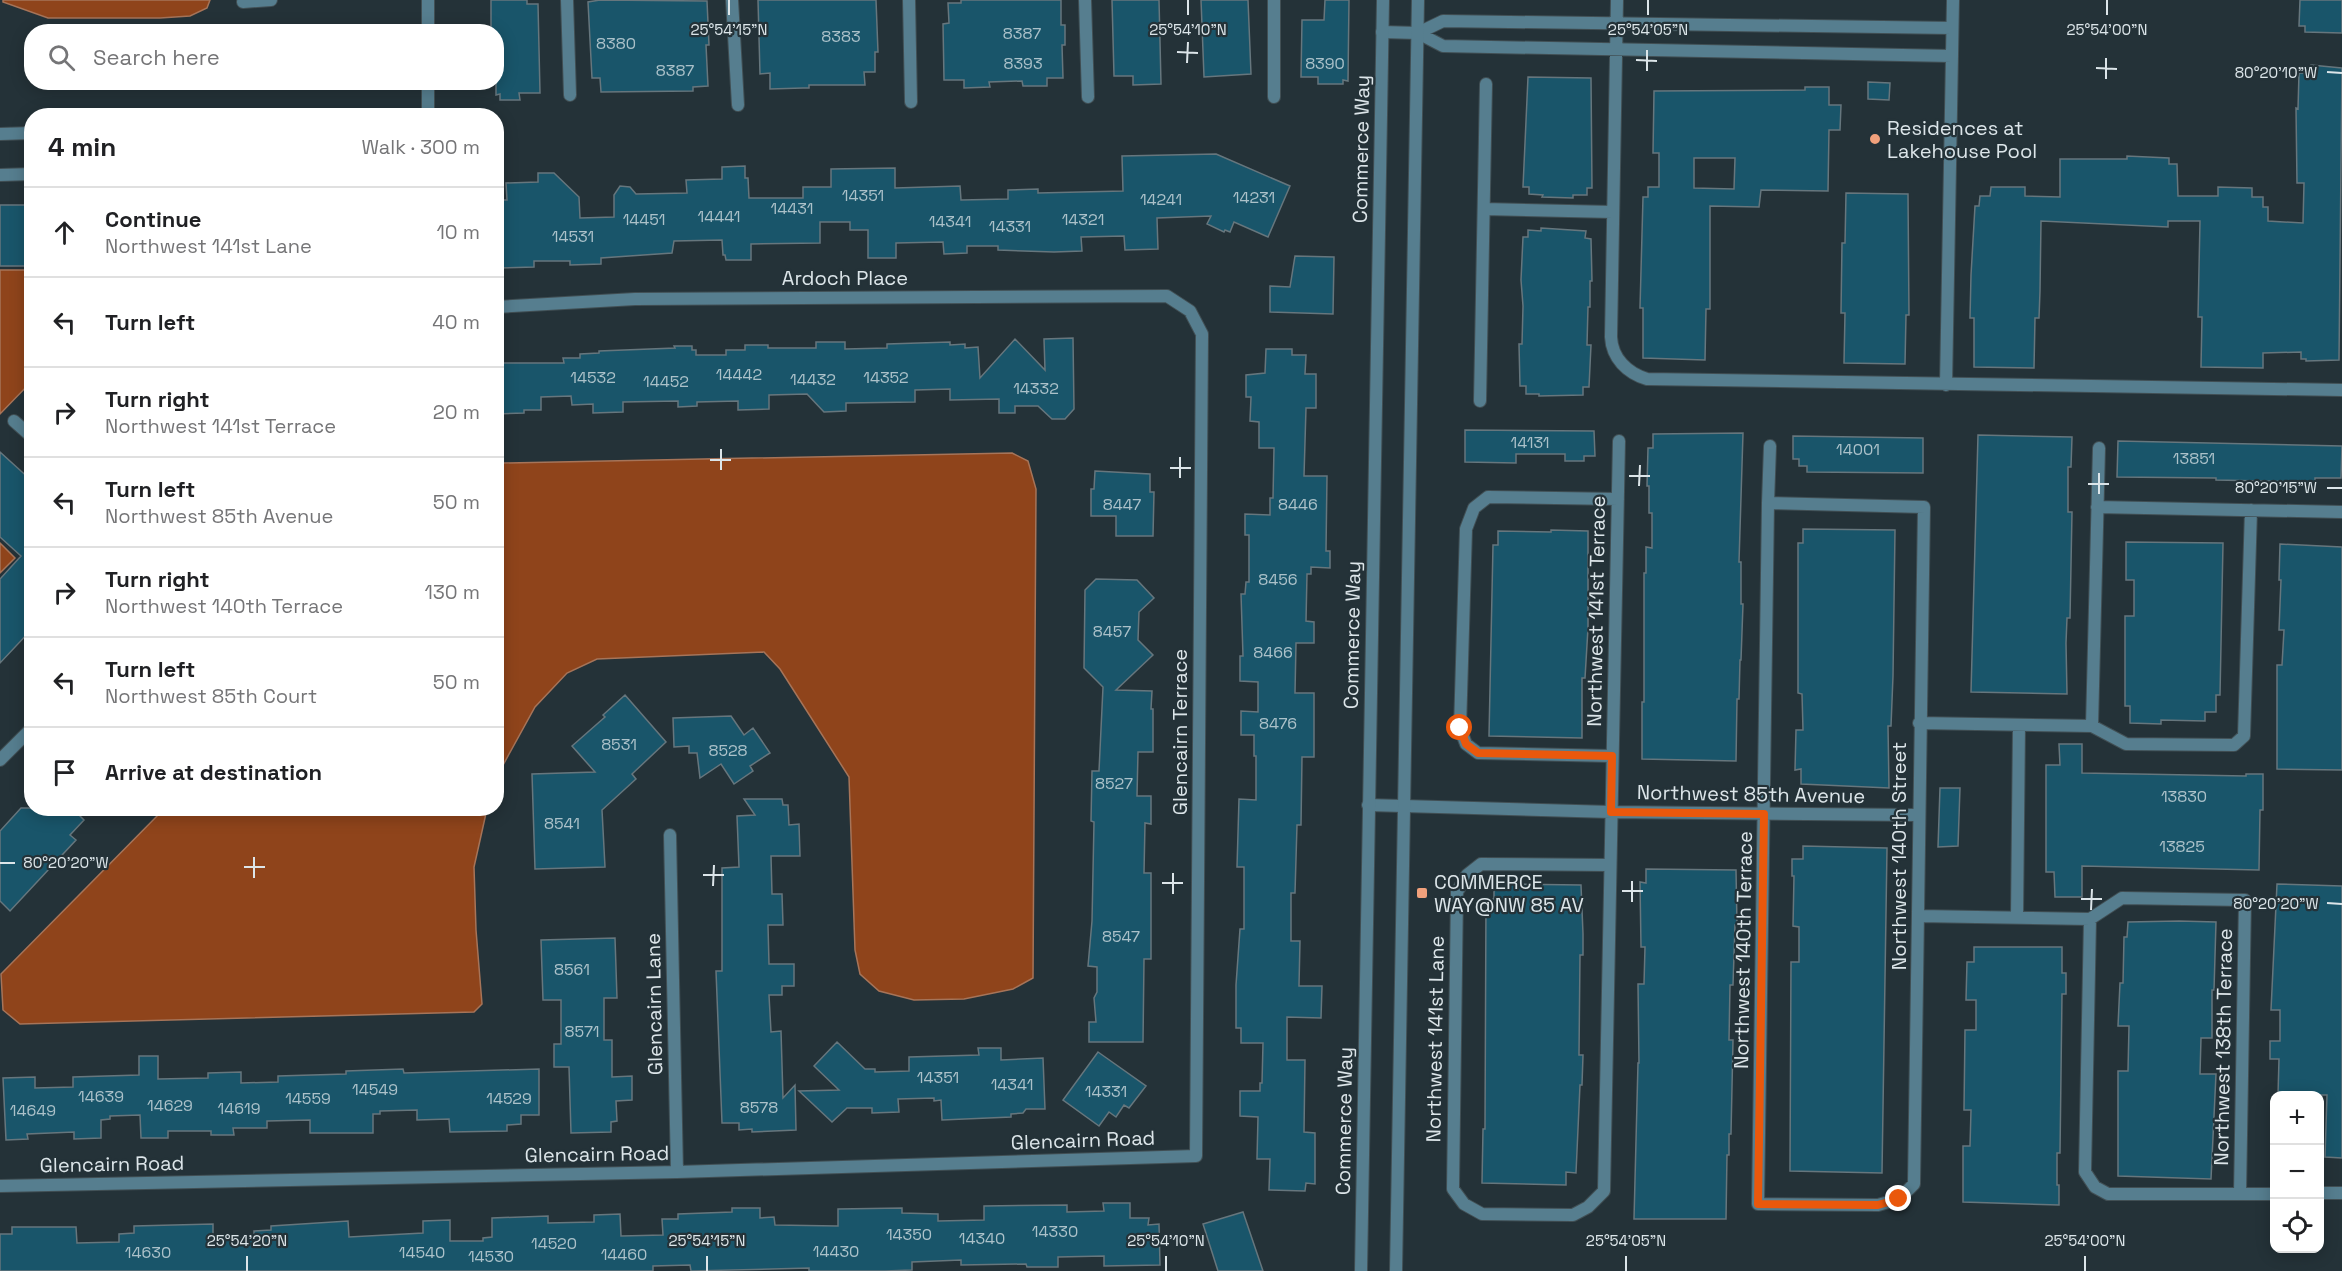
<!DOCTYPE html>
<meta charset="utf-8">
<style>
body{margin:0;font-family:"Space Grotesk",sans-serif;background:#f2f2f2;color:#202124}
.controls{position:absolute;right:18px;bottom:18px;display:grid;overflow:hidden;border-radius:12px;box-shadow:0 3px 15px #0003}
.controls button{width:54px;height:54px;display:grid;place-items:center;padding:0;border:0;border-bottom:2px solid #e0e0e0;background:#fff;color:#202124;font:30px sans-serif}
.stop{position:absolute;width:18px;height:18px;margin:-14px;border:4px solid #ea580c;border-radius:50%;background:#fff}
.stop.end{background:#ea580c;border-color:#fff;box-shadow:0 2px 6px #0008}
.list{margin:0;padding:0;list-style:none}
h2{display:flex;justify-content:space-between;align-items:center;height:78px;margin:0;padding:0 24px;font-size:26px}
h2 small{font-size:20px;font-weight:400;color:#757577}
.list li{display:grid;grid-template-columns:39px 1fr auto;gap:18px;align-items:center;box-sizing:border-box;height:90px;padding:0 24px;border-top:2px solid #e0e0e0}
.list b{display:block;font-size:22px;white-space:nowrap}
.list p{margin:0;font-size:20px;white-space:nowrap;color:#757577}
.list em{font-size:20px;font-style:normal;color:#757577}
.icon{flex:none;width:33px;height:33px;fill:none;stroke:currentColor;stroke-width:2;stroke-linecap:round;stroke-linejoin:round}
.map{position:relative;flex:none;width:2342px;height:1271px;overflow:hidden}
.search{position:absolute;background:#fff;box-shadow:0 3px 15px #0003;left:24px;top:24px;width:480px;height:66px;display:flex;align-items:center;gap:15px;box-sizing:border-box;padding:0 21px;border-radius:24px;color:#757577;font-size:22px}
.panel{position:absolute;background:#fff;box-shadow:0 3px 15px #0003;left:24px;top:108px;width:480px;height:708px;border-radius:24px}
.map>svg:first-child{display:block}
</style>
<div class="map">
<svg width="2342" height="1271" viewBox="0 0 2342 1271">
<rect width="100%" height="100%" fill="#243238"/>
<path fill="#8f441b" stroke="#a67459" stroke-width="1.5" d="M3 0H210L207 8 190 16 160 18H48L3 2Z
M0 270H31L32 381 0 414Z
M1012 453 1028 461 1036 489 1033 978 1013 989 964 999 914 1000 879 991 860 974 855 950 849 777 780 669 764 652 597 659 567 673 535 707 497 776 496 469 503 463Z
M0 543 15 558 0 573Z
M164 809H487L474 867 476 930 482 1004 474 1012 20 1024 3 1010 1 974Z"/>
<path fill="#19556a" stroke="#66767d" stroke-width="1.5" fill-rule="evenodd" d="M491 0H527V4H538L540 93H519L520 100H500V94L496 95V32H491Z
M600 0 707 1 709 45H706L708 86 693 87V91L601 92 600 78H592L588 2Z
M758 0H876L878 52H875V72H864L865 85H809V88H803L770 89V73L760 74Z
M961 0H1061V25H1065V45H1062L1063 78H1047V86H1023L1022 81 989 82 990 87 964 88V80H944L943 24 949 23 948 3H961Z
M1112 0H1159L1161 84 1133 85V76H1114Z
M1201 0H1248L1251 74 1204 77Z
M1325 0H1349L1348 81 1343 80V84H1318V77H1301L1302 20H1324Z
M2300 0H2342V33L2305 32V26H2299Z
M2311 65 2342 68 2339 360 2306 361V359H2301V352L2263 353V368L2201 367 2202 317H2198L2200 221H2168V227L2041 221 2040 291 2039 318H2035L2034 368 1974 367V318H1970L1971 275 1975 206H1979L1980 196H1990L1991 187H2025V196L2060 197V159H2127V156L2169 158V164H2177L2178 196H2218V187L2252 188V197H2263V207H2268V221L2303 223 2304 183H2297L2296 108 2298 109 2299 73H2306V67H2311Z
M1528 77 1591 78 1592 188H1587V195H1573V198L1542 197 1543 195 1529 194V187H1523Z
M1868 82 1890 83 1889 100 1868 99Z
M1805 87H1829V105H1841L1840 130H1829L1828 191 1761 190 1759 207 1710 206V309H1706L1705 360 1643 358V308H1640L1643 197H1648V187H1659V153H1653L1654 91 1805 90ZM1694 158H1735L1734 189 1694 188Z
M1216 154 1290 186 1268 237 1234 222 1230 232 1225 230 1224 232 1207 224 1211 216 1157 218 1158 249 1125 250 1124 236 1081 237 1082 251 1054 252 998 250V246H967V253L944 254 943 242 896 243V258H868V230H850V222H820V243L751 244V260H726L725 255H723L722 240 674 241 672 253 601 258V264L570 265V261H534V267L498 268 496 200H507L506 183 538 182V173H554L579 197 580 218 614 217V195L620 186 630 187 636 194 687 193 686 180 722 179V167L745 166V178H748L749 198H803V187H831V169L895 168V188L960 186 961 200 1008 199V190L1038 189V193L1123 191 1122 156Z
M1846 193 1908 194 1909 315H1906L1905 364 1844 363 1845 313H1841L1842 243H1845Z
M0 205H32V266H0Z
M1541 228 1586 231 1585 238 1591 239 1592 281H1590V307H1588L1587 345H1591L1589 387H1583V395L1539 396V394H1526V386H1520L1519 344H1522L1523 306 1521 280 1523 237H1528V230L1541 231Z
M1295 256 1334 257 1333 314 1270 312V286L1290 287Z
M1073 338 1074 409 1065 419H1052L1038 406H1015V413H999V399L950 400V389L915 390V402L846 403V411L824 412 807 394 769 395V409L738 410V401L697 402V406L678 407V401L623 402V412L593 413V404L572 405 571 396 541 397V410H524V413L496 414V363H564L563 358H580V354L599 353V351L675 348 674 346H692V350H696V355H726V350H745V345H768V348H816V342H845V349L887 348V344L950 342V345L965 344V348L978 347 980 378 1015 339 1045 370 1044 339Z
M1266 349H1292V355H1306L1305 374H1316V408H1306L1304 476H1327L1326 551H1330V568L1311 567V574H1307L1306 621 1314 622V643H1296L1295 693H1314V757H1302L1301 825H1297L1295 893H1291V941H1300L1299 986H1322L1321 1018 1287 1017V1060H1305L1304 1132 1315 1133V1184L1306 1183 1305 1191 1269 1190 1270 1159H1257L1258 1117 1240 1116V1091H1260V1083H1262L1263 1043H1241V1028H1236V985L1240 929H1244V867H1237L1239 799 1256 800V756H1254V735H1241V711L1258 712V682L1240 681V656H1243L1241 594H1245L1246 582H1249V535H1245V514L1270 515V498H1273L1274 448H1259V422L1250 421 1251 397H1246V375L1265 373Z
M1465 430 1594 431 1595 456H1584V461H1565V454H1516V463L1465 462Z
M1743 433 1739 562H1741V604H1743L1741 660H1740L1739 699H1737L1736 761 1642 759V702H1644V573H1646V547L1652 548V513H1649V486H1647L1648 448H1653V434Z
M1978 435 2072 437 2071 467H2068V512H2072L2070 618H2067L2066 643 2067 694 1971 692Z
M1793 436 1923 438V473L1807 472V466H1799V459H1793Z
M2118 441 2342 446 2341 478H2315V482L2216 480V478L2117 477Z
M0 452 32 481V629L0 663V579L21 556 0 537Z
M1095 471 1150 474V492H1154L1153 536H1116V516H1091V489H1094Z
M1803 529 1895 530 1893 676 1891 726H1888L1889 788 1801 784V769L1795 770 1796 730H1803L1802 694 1798 693V543H1803Z
M1551 530 1588 531V628L1585 678H1582V738L1489 736 1493 545H1498V531L1551 532Z
M2126 542 2223 543 2220 695H2216V712H2205V721L2161 720V724L2130 723V706H2125V616H2134V580H2126Z
M2280 544 2342 547V770L2277 769V665H2282L2284 630H2279L2281 580H2279Z
M1096 579 1137 580 1154 598 1139 612 1138 640 1153 655 1116 690 1152 691 1151 709H1153V752H1138L1137 796H1151V824L1145 823 1144 873H1151V959H1144L1143 1042H1089V1022H1096L1094 998 1097 992V967L1088 966 1092 921 1094 822 1091 821 1092 771H1099L1103 687 1084 668 1085 590Z
M625 695 666 742 632 774 636 779 602 810 605 867 535 869 532 774 595 772 572 746 605 717 603 715Z
M731 716 744 735 753 728 770 753 750 766 753 771 734 784 721 764 700 778 697 753H689V746L674 747 673 718Z
M2059 744H2082V773L2246 776V774H2263V810H2260L2259 870 2082 866V897H2055L2054 872H2046V765H2060Z
M1940 788H1960L1958 846 1938 847Z
M744 799H782L783 805H788L789 825 799 824 800 856H771L772 894H782L783 925H768L769 964H794V986H782V995H769L771 1032 781 1031 783 1098 795 1085 796 1130 752 1132V1129L739 1130V1123H722L716 971H722V868L739 867 737 816 755 815Z
M21 808H72L84 820 70 835 76 840 10 911 0 901V831Z
M1803 846 1887 848 1882 1173 1790 1171 1791 962H1799V927L1793 926 1794 876H1792V859H1803Z
M1646 869 1736 870 1737 925H1735L1733 985H1730L1729 1040H1733L1731 1134H1729V1155H1727L1726 1219H1634L1638 1063H1639L1638 984H1644L1645 947H1641L1640 882 1646 883Z
M1494 884 1581 885 1583 934V955H1580L1579 1055H1583L1582 1085H1580L1576 1173 1566 1172V1185L1482 1183 1483 1129H1485L1486 899H1494Z
M2277 884 2342 886V1158L2325 1157 2327 1095H2278L2279 1059H2270V1041H2280V1010H2271Z
M2179 921 2216 922 2214 990H2212V1038H2201L2200 1074H2216L2211 1179 2118 1176V1071H2128L2129 1026H2118L2120 983H2123L2124 937H2127L2128 922Z
M615 938 617 998H604V1040H612V1077L632 1076V1100L616 1101 617 1121 611 1122V1132L571 1133 569 1067H554V1044H561V1000H543L541 940Z
M1974 947H2062V973H2066V994H2062L2060 1153H2057V1185H2059V1205L1963 1202V1146H1970L1971 1110H1964L1965 1030H1976V1000H1966L1967 962H1974Z
M837 1042 865 1069H875V1072L909 1071V1057L979 1055 978 1048H1001V1060L1043 1058 1045 1109H1026L1023 1113 1011 1114V1117L942 1120 941 1100 934 1101V1098L898 1099 899 1112 872 1113V1108H847L832 1122 799 1091 839 1090 814 1066Z
M1098 1052 1146 1086 1129 1108 1124 1105 1116 1117 1109 1112 1099 1126 1063 1100Z
M139 1056H158V1079L208 1078V1073L241 1072V1083L278 1082V1076L346 1074V1071L403 1069 404 1073 539 1069V1115H521V1124L507 1125V1131L450 1132 449 1119 417 1120V1110L380 1111V1114H373V1133H310V1120L267 1121V1128H233L234 1135H211V1131H168V1138H141L140 1115 110 1116V1119L101 1120V1138L74 1139V1132L27 1134 28 1139 6 1140 3 1078 35 1077V1088L73 1087V1077L139 1075Z
M1103 1203H1130V1218H1149L1148 1225 1159 1224 1160 1265 1104 1266V1256L1058 1257V1267H1027L1026 1264 961 1265V1260L912 1262V1270L885 1271H809V1268L691 1271 690 1265 653 1266V1271H0V1234H12V1227H76L77 1243 119 1242V1234L134 1233V1226L213 1224V1238H254V1231L271 1230V1226L348 1221 349 1237 423 1233V1221L450 1220V1241H483V1238L492 1237V1218L548 1216V1223L594 1222V1215L620 1214 621 1236 663 1235 662 1219H678V1214L732 1212V1208H760V1218L774 1217 775 1225 838 1226V1209L902 1208V1213L938 1214V1221L984 1220V1206L1067 1205V1212L1104 1211Z
M1243 1212 1263 1271H1218L1203 1224Z"/>
<g fill="none" stroke-linecap="round" stroke-linejoin="round">
<g stroke="#414f54" stroke-width="14">
<path id="service" d="M0 175 32 174
M14 421 32 437"/>
</g>
<g stroke="#414f54" stroke-width="14">
<path id="minor" d="M428 0V32
M567 0 570 95
M732 0 738 105
M909 0 911 102
M1085 0 1088 97
M1617 0 1611 337C1612 358 1627 373 1647 379L2342 390
M243 2 271 0
M1382 32 1418 33 1443 21 1952 28
M1418 33 1443 46 1952 56
M428 82V116
M1274 97V0
M0 134 32 133
M1484 209 1613 212
M1946 385 1953 0
M1480 401 1486 84
M1768 503 1924 507 1914 1184 1899 1199 1878 1205 1758 1204 1768 503 1770 446
M2097 507 2342 512
M1919 723 2092 726 2126 744 2234 745 2244 736 2251 510
M2092 726 2099 448
M1612 756 1478 753 1466 744 1460 728 1466 529 1474 508 1488 497 1618 499
M0 760 32 728
M1368 805 1611 812 1918 815
M670 835 677 1172
M1610 865 1481 864 1467 875 1457 892 1453 1189 1464 1204 1482 1214 1573 1215 1588 1207 1604 1191 1619 441
M1919 916 2090 919 2122 898 2245 900 2240 1194
M2017 918 2019 725
M2090 919 2085 1172 2095 1187 2108 1194H2274
M0 1186 677 1172 1196 1156 1202 334 1190 311 1167 296 635 299 496 307
M2320 1193H2342"/>
</g>
<g stroke="#414f54" stroke-width="14">
<path id="tertiary" d="M1361 1271 1383 0
M1396 1271 1418 0"/>
</g>
<use href="#service" stroke="#567e8f" stroke-width="12"/>
<use href="#minor" stroke="#567e8f" stroke-width="12"/>
<use href="#tertiary" stroke="#567e8f" stroke-width="12"/>
</g>
<g fill="none" stroke-linecap="round" stroke-linejoin="round">
<path stroke="#ea580c" stroke-width="8" d="M1460 728 1466 744 1478 753 1612 756 1611 812 1764 814 1758 1204 1878 1205 1899 1199"/>
</g>
<path fill="none" stroke="#dce5e9" stroke-width="2" d="M729 15V0M1188 15V0M1648 15V0M2107 15V0M1177 52 1198 53M1636 60 1657 61M1187 63 1188 42M2096 68 2117 69M1647 71V50M2327 72 2342 73M2106 79V58M710 460H731M1170 468H1191M721 470V449M1629 476H1650M1180 478V457M2088 484H2109M1639 486 1640 465M2327 488H2342M2099 494V473M0 863H15M244 867H265M703 875H724M254 878V857M1162 883H1183M713 886 714 865M1622 891H1643M1173 894V873M2081 899H2102M1632 902V881M2327 903 2342 904M2091 910 2092 889M247 1271V1256M707 1271V1256M1166 1271V1256M1626 1271V1256M2085 1271V1256"/>
<g fill="#f1a17c" stroke="#243238" stroke-width="2">
<circle cx="1875" cy="139" r="6"/>
<rect x="1416" y="887" width="12" height="12" rx="3"/>
</g>
<g text-anchor="middle" dominant-baseline="central" stroke-width="4.5" stroke-linejoin="round" paint-order="stroke">
<g font-size="16" fill="#abc1c9">
<text x="1022" y="33">8387</text>
<text x="841" y="36">8383</text>
<text x="616" y="43">8380</text>
<text x="1023" y="63">8393</text>
<text x="1325" y="63">8390</text>
<text x="675" y="70">8387</text>
<text x="863" y="195">14351</text>
<text x="1254" y="197">14231</text>
<text x="1161" y="199">14241</text>
<text x="792" y="208">14431</text>
<text x="719" y="216">14441</text>
<text x="644" y="219">14451</text>
<text x="1083" y="219">14321</text>
<text x="950" y="221">14341</text>
<text x="1010" y="226">14331</text>
<text x="573" y="236">14531</text>
<text x="739" y="374">14442</text>
<text x="593" y="377">14532</text>
<text x="886" y="377">14352</text>
<text x="813" y="379">14432</text>
<text x="666" y="381">14452</text>
<text x="1036" y="388">14332</text>
<text x="1530" y="442">14131</text>
<text x="1858" y="449">14001</text>
<text x="2194" y="458">13851</text>
<text x="1122" y="504">8447</text>
<text x="1298" y="504">8446</text>
<text x="1278" y="579">8456</text>
<text x="1112" y="631">8457</text>
<text x="1273" y="652">8466</text>
<text x="1278" y="723">8476</text>
<text x="619" y="744">8531</text>
<text x="728" y="750">8528</text>
<text x="1114" y="783">8527</text>
<text x="2184" y="796">13830</text>
<text x="562" y="823">8541</text>
<text x="2182" y="846">13825</text>
<text x="1121" y="936">8547</text>
<text x="572" y="969">8561</text>
<text x="582" y="1031">8571</text>
<text x="938" y="1077">14351</text>
<text x="1012" y="1084">14341</text>
<text x="375" y="1089">14549</text>
<text x="1106" y="1091">14331</text>
<text x="101" y="1096">14639</text>
<text x="308" y="1098">14559</text>
<text x="509" y="1098">14529</text>
<text x="170" y="1105">14629</text>
<text x="759" y="1107">8578</text>
<text x="239" y="1108">14619</text>
<text x="33" y="1110">14649</text>
<text x="1055" y="1231">14330</text>
<text x="909" y="1234">14350</text>
<text x="982" y="1238">14340</text>
<text x="554" y="1243">14520</text>
<text x="836" y="1251">14430</text>
<text x="148" y="1252">14630</text>
<text x="422" y="1252">14540</text>
<text x="624" y="1254">14460</text>
<text x="491" y="1256">14530</text>
</g>
<g font-size="20" fill="#dce5e9" stroke="#243238" text-anchor="start">
<text x="1887" y="128">Residences at<tspan x="1887" dy="23">Lakehouse Pool</tspan></text>
<text x="1434" y="882">COMMERCE<tspan x="1434" dy="23">WAY@NW 85 AV</tspan></text>
</g>
<g font-size="20" fill="#dce5e9" stroke="#243238">
<text transform="translate(1361 149) rotate(-89)">Commerce Way</text>
<text x="845" y="278">Ardoch Place</text>
<text transform="translate(1596 611) rotate(-89)">Northwest 141st Terrace</text>
<text transform="translate(1352 635) rotate(-89)">Commerce Way</text>
<text transform="translate(1180 732) rotate(-90)">Glencairn Terrace</text>
<text transform="translate(1751 794) rotate(1)">Northwest 85th Avenue</text>
<text transform="translate(1899 856) rotate(-90)">Northwest 140th Street</text>
<text transform="translate(1743 950) rotate(-89)">Northwest 140th Terrace</text>
<text transform="translate(654 1004) rotate(-91)">Glencairn Lane</text>
<text transform="translate(1435 1039) rotate(-89)">Northwest 141st Lane</text>
<text transform="translate(2223 1047) rotate(-89)">Northwest 138th Terrace</text>
<text transform="translate(1344 1121) rotate(-89)">Commerce Way</text>
<text transform="translate(1083 1140) rotate(-2)">Glencairn Road</text>
<text transform="translate(597 1154) rotate(-1)">Glencairn Road</text>
<text transform="translate(112 1164) rotate(-1)">Glencairn Road</text>
</g>
</g>
<g font-size="15" text-anchor="middle" fill="#dce5e9" stroke="#243238" stroke-width="4.5" stroke-linejoin="round" paint-order="stroke">
<text x="729" y="35">25°54'15"N</text>
<text x="1188" y="35">25°54'10"N</text>
<text x="1648" y="35">25°54'05"N</text>
<text x="2107" y="35">25°54'00"N</text>
<text x="2276" y="78">80°20'10"W</text>
<text x="2276" y="493">80°20'15"W</text>
<text x="66" y="868">80°20'20"W</text>
<text x="2276" y="909">80°20'20"W</text>
<text x="247" y="1246">25°54'20"N</text>
<text x="707" y="1246">25°54'15"N</text>
<text x="1166" y="1246">25°54'10"N</text>
<text x="1626" y="1246">25°54'05"N</text>
<text x="2085" y="1246">25°54'00"N</text>
</g>
</svg>
<div class="controls">
<button>+</button>
<button>−</button>
<button><svg class="icon" aria-label="locate" viewBox="0 0 24 24"><circle cx="12" cy="12" r="6"/><path d="M12 2v4M12 18v4M2 12h4M18 12h4"/></svg></button>
</div>
<div class="stop" style="left:1460px;top:728px"></div>
<div class="stop end" style="left:1899px;top:1199px"></div>
<div class="search"><svg class="icon" aria-label="search" viewBox="0 0 24 24"><circle cx="10" cy="10" r="6"/><path d="M15 15l6 6"/></svg>Search here</div>
<section class="panel">
<h2>4 min<small>Walk · 300 m</small></h2>
<ul class="list">
<li><svg class="icon" aria-label="ahead" viewBox="0 0 24 24"><path d="M12 20V5M6 11l6-6 6 6"/></svg><div><b>Continue</b><p>Northwest 141st Lane</p></div><em>10 m</em></li>
<li><svg class="icon" aria-label="left" viewBox="0 0 24 24"><path d="M17 20v-9H6M10 6l-5 5 5 5"/></svg><div><b>Turn left</b></div><em>40 m</em></li>
<li><svg class="icon" aria-label="right" viewBox="0 0 24 24"><path d="M7 20v-9h11M14 6l5 5-5 5"/></svg><div><b>Turn right</b><p>Northwest 141st Terrace</p></div><em>20 m</em></li>
<li><svg class="icon" aria-label="left" viewBox="0 0 24 24"><path d="M17 20v-9H6M10 6l-5 5 5 5"/></svg><div><b>Turn left</b><p>Northwest 85th Avenue</p></div><em>50 m</em></li>
<li><svg class="icon" aria-label="right" viewBox="0 0 24 24"><path d="M7 20v-9h11M14 6l5 5-5 5"/></svg><div><b>Turn right</b><p>Northwest 140th Terrace</p></div><em>130 m</em></li>
<li><svg class="icon" aria-label="left" viewBox="0 0 24 24"><path d="M17 20v-9H6M10 6l-5 5 5 5"/></svg><div><b>Turn left</b><p>Northwest 85th Court</p></div><em>50 m</em></li>
<li><svg class="icon" aria-label="arrive" viewBox="0 0 24 24"><path d="M6 21V4h12l-3 4 3 4H6"/></svg><div><b>Arrive at destination</b></div></li>
</ul>
</section>
</div>
